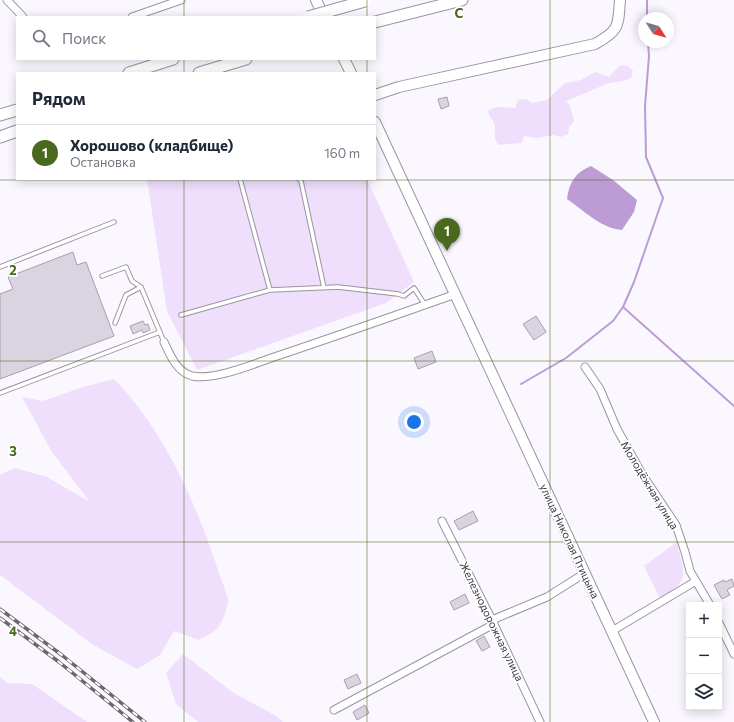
<!DOCTYPE html>
<html lang="ru">
<meta charset="utf-8">
<style>
body{margin:0;font-family:Commissioner,sans-serif;background:#f6f6f7;color:#1f2937}
.controls{position:absolute;right:12px;bottom:12px;display:grid;overflow:hidden;border-radius:0px;box-shadow:0 2px 10px #0003}
.controls button{width:36px;height:36px;display:grid;place-items:center;padding:0;border:0;border-bottom:1px solid #e0e1e3;background:#fff;color:#1f2937;font:20px sans-serif}
.compass{position:absolute;left:638px;top:12px;width:36px;height:36px;border-radius:50%;background:#fff;box-shadow:0 2px 10px #0003;rotate:126deg}
.you{position:absolute;left:414px;top:422px;width:14px;height:14px;margin:-10px;border:3px solid #fff;border-radius:50%;background:#1a73e8;box-shadow:0 0 0 6px #1a73e833}
.badge{display:grid;place-items:center;width:26px;height:26px;border-radius:50%;background:#49691f;color:#fff;font-size:13px;font-weight:700}
.pin{position:absolute;translate:-50% -33px;filter:drop-shadow(0 1px 2px #0008)}
.pin::after{content:'';position:absolute;top:21px;width:14px;height:12px;background:inherit;clip-path:polygon(0 0,100% 0,50% 100%)}
.list{margin:0;padding:0;list-style:none}
h2{display:flex;justify-content:space-between;align-items:center;height:52px;margin:0;padding:0 16px;font-size:17px}
h2 small{font-size:13px;font-weight:400;color:#747a83}
.list li{display:grid;grid-template-columns:26px 1fr auto;gap:12px;align-items:center;box-sizing:border-box;height:56px;padding:0 16px;border-top:1px solid #e0e1e3}
.list b{display:block;font-size:15px;white-space:nowrap}
.list p{margin:0;font-size:13px;white-space:nowrap;color:#747a83}
.list em{font-size:13px;font-style:normal;color:#747a83}
.icon{flex:none;width:22px;height:22px;fill:none;stroke:currentColor;stroke-width:2;stroke-linecap:round;stroke-linejoin:round}
.map{position:relative;flex:none;width:734px;height:722px;overflow:hidden}
.search{position:absolute;background:#fff;box-shadow:0 2px 10px #0003;left:16px;top:16px;width:360px;height:44px;display:flex;align-items:center;gap:10px;box-sizing:border-box;padding:0 14px;border-radius:0px;color:#747a83;font-size:15px}
.panel{position:absolute;background:#fff;box-shadow:0 2px 10px #0003;left:16px;top:72px;width:360px;height:108px;border-radius:0px}
.map>svg:first-child{display:block}
</style>
<div class="map">
<svg width="734" height="722" viewBox="0 0 734 722">
<rect width="100%" height="100%" fill="#fbf7ff"/>
<path fill="#efdefc" d="M620 65 628 66 633 71 631 78 624 81 609 83 566 101 570 106 574 121 569 127 568 134 561 137 553 135 538 138 524 136 522 143 499 145C490 134 498 131 494 123 491 118 489 116 488 110L497 107 515 108 518 100 526 99 532 103 547 100 565 83 581 80 595 72 609 77Z
M147 179H367L414 282 386 303 197 370 167 311Z
M114 379C164 430 196 503 218 570 220 577 228 595 228 601 228 605 226 610 225 613 220 630 213 632 199 640L174 631 160 655 137 669 92 644 0 575V475L15 468 47 477 90 502 52 452 22 397 43 401 83 387Z
M677 542C679 557 690 575 676 587 671 592 666 595 661 600L644 566Z
M183 654 232 692 276 716 283 722H198L176 704 166 673Z
M0 677 7 683 32 684 87 722H0Z"/>
<path fill="#bd9cd6" d="M591 166 613 180 637 200 634 212 622 230C602 229 583 210 567 199 569 182 576 172 591 166Z"/>
<g fill="none" stroke-linecap="round" stroke-linejoin="round">
<path stroke="#bd9cd6" stroke-width="2" d="M647 0V18
M623 307 734 406
M521 384 566 358 613 321 623 307 634 282 663 198 646 157 645 106 649 56 648 42"/>
</g>
<path fill="#dad3e0" stroke="#a7a0ac" d="M447 97 449 106 441 109 438 99Z
M73 252 77 265 86 262 114 336 0 379V294L13 289 8 277Z
M536 316 546 332 534 340 523 324Z
M143 321 145 325 148 324 150 330 143 333 142 330 133 334 130 326Z
M432 351 436 362 418 369 414 358Z
M473 511 478 521 459 530 454 521Z
M732 579 734 586 727 590 730 595 722 599 714 585 724 580 725 582Z
M465 594 469 603 454 610 450 602Z
M484 636 490 647 482 651 476 641Z
M357 674 361 683 348 689 344 680Z
M365 705 369 713 357 720 353 712Z"/>
<g fill="none" stroke-linecap="round" stroke-linejoin="round">
<g stroke="#9b94a0" stroke-width="5.5">
<path id="service" d="M240 179 270 290
M299 179 301 181 324 288
M0 267 114 222
M102 276 126 267 132 281 141 287
M181 315 270 290 338 287 398 294 404 296 414 288 425 305
M115 323 126 295 141 287 164 342
M0 393 160 332"/>
</g>
<g stroke="#9b94a0" stroke-width="9">
<path id="minor" d="M7 0 23 17
M132 17 181 0
M164 342C170 355 177 372 192 376 214 381 256 363 277 356 337 336 396 315 456 294
M585 367 600 389 617 429 642 474 676 525 685 552 690 571 710 605
M442 521 492 620 540 722
M492 620 547 597 585 573
M719 623 734 654
M612 631 696 581
M334 710 494 624"/>
</g>
<g stroke="#9b94a0" stroke-width="12">
<path id="primary" d="M316 0 324 17
M344 59 351 73
M375 95 399 87 595 44C620 30 618 26 620 0
M375 122 654 722"/>
</g>
<g stroke="#9b94a0" stroke-width="13">
<path id="trunk" d="M375 22 462 0
M129 73 173 59
M199 73 246 59
M0 115 17 110
M0 137 17 131"/>
</g>
<use href="#service" stroke="#fff" stroke-width="3.5"/>
<use href="#minor" stroke="#fff" stroke-width="7"/>
<use href="#primary" stroke="#fff" stroke-width="10"/>
<use href="#trunk" stroke="#fff" stroke-width="11"/>
<g stroke="#6b676d" stroke-width="3.5">
<path id="rail" d="M0 609 63 656 145 722
M0 618 59 662 133 722"/>
</g>
<use href="#rail" stroke="#fff" stroke-width="2" stroke-dasharray="6" stroke-linecap="butt"/>
<g stroke="#9b94a0" stroke-width="13" stroke-linecap="butt">
<path id="trunk-bridge" d="M308 17 365 1"/>
</g>
<use href="#trunk-bridge" stroke="#fff" stroke-width="11"/>
</g>
<path fill="none" stroke="#49691f" stroke-width="1" stroke-opacity="0.55" d="M184 0V17M367 0V17M550 0V722M184 59V73M367 59V73M184 179V722M367 179V722M0 180H734M0 361H734M0 542H734"/>
<g text-anchor="middle" dominant-baseline="central" stroke-width="3.5" stroke-linejoin="round" paint-order="stroke">
<g font-size="11" fill="#3c393e" stroke="#fff">
<text transform="translate(650 485) rotate(59)">Молодёжная улица</text>
<text transform="translate(570 541) rotate(65)">улица Николая Птицына</text>
<text transform="translate(492 621) rotate(64)">Железнодорожная улица</text>
</g>
</g>
<g font-size="13" text-anchor="middle" font-weight="bold" fill="#49691f" stroke="#fff" stroke-width="3.5" stroke-linejoin="round" paint-order="stroke">
<text x="459" y="18">C</text>
<text x="13" y="275">2</text>
<text x="13" y="456">3</text>
<text x="13" y="636">4</text>
</g>
</svg>
<div class="controls">
<button>+</button>
<button>−</button>
<button><svg class="icon" aria-label="layers" viewBox="0 0 24 24"><path d="M12 4l9 5-9 5-9-5zM3 14l9 5 9-5"/></svg></button>
</div>
<svg class="compass" viewBox="-18 -18 36 36"><path d="M0-13l5 13h-10z" fill="#e53935"/><path d="M0 13l5-13h-10z" fill="#747a83"/></svg>
<div class="you"></div>
<div class="pin badge" style="left:447px;top:251px">1</div>
<div class="search"><svg class="icon" aria-label="search" viewBox="0 0 24 24"><circle cx="10" cy="10" r="6"/><path d="M15 15l6 6"/></svg>Поиск</div>
<section class="panel">
<h2>Рядом<small></small></h2>
<ul class="list">
<li><span class="badge">1</span><div><b>Хорошово (кладбище)</b><p>Остановка</p></div><em>160 m</em></li>
</ul>
</section>
</div>
